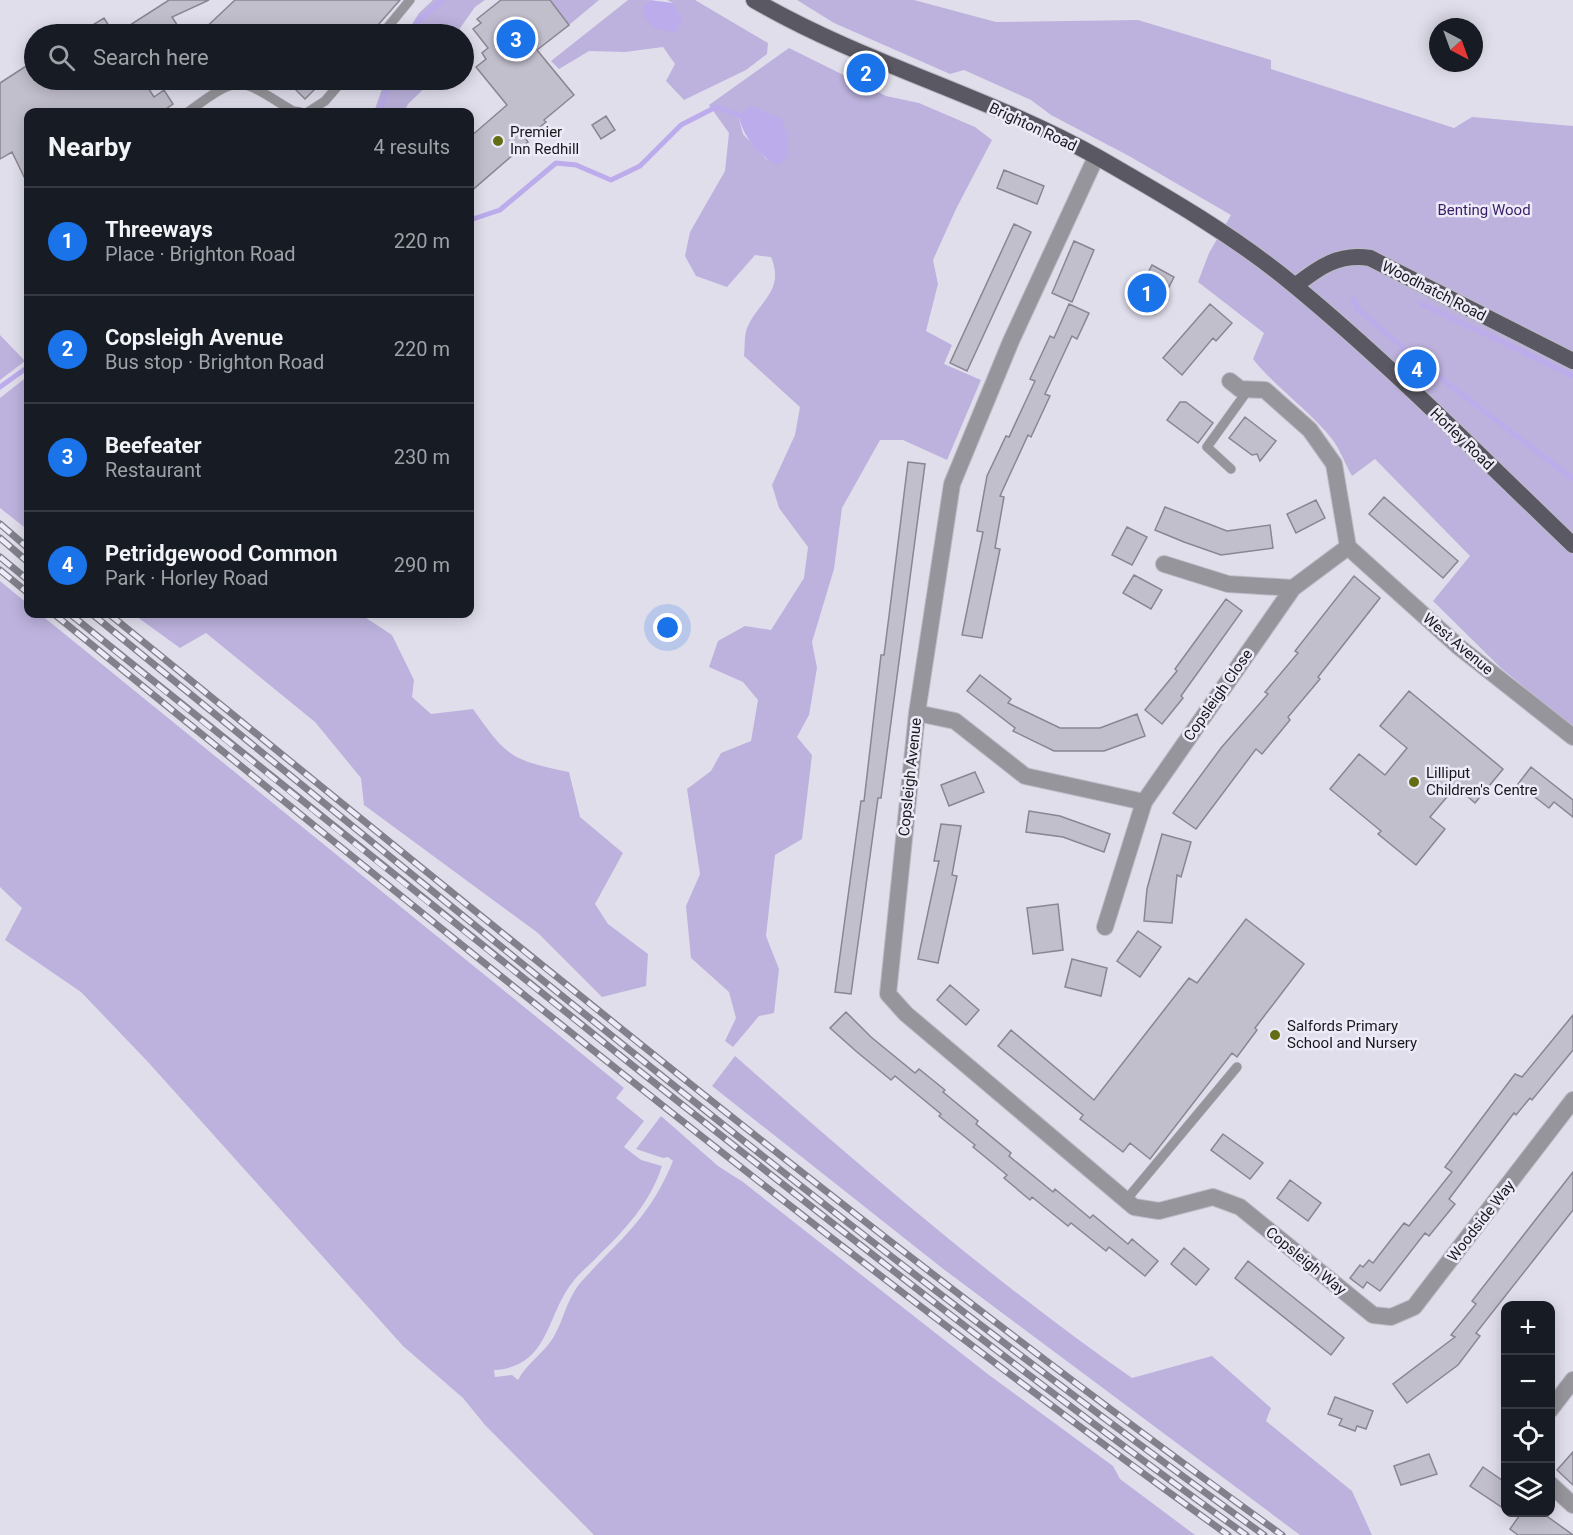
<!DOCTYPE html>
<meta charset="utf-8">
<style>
body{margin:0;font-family:Roboto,sans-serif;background:#20242c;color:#f1f3f6}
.controls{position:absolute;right:18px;bottom:18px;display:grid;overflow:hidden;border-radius:12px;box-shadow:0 3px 15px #0003}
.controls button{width:54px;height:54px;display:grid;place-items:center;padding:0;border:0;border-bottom:2px solid #363941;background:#171b24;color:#f1f3f6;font:30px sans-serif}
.compass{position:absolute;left:1429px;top:18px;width:54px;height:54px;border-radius:50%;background:#171b24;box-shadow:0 3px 15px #0003;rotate:139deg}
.you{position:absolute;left:668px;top:628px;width:21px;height:21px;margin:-15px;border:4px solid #fff;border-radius:50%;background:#1a73e8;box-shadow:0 0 0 9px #1a73e833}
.badge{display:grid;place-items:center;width:39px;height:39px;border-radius:50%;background:#1a73e8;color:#fff;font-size:20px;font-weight:700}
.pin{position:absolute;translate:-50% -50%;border:3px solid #fff;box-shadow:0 2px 6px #0006}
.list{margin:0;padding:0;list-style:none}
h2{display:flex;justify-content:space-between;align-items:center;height:78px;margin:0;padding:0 24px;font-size:26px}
h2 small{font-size:20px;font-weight:400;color:#9ea1a6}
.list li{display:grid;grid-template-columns:39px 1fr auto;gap:18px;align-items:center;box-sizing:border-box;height:108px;padding:0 24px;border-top:2px solid #363941}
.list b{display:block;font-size:22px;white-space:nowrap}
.list p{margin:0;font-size:20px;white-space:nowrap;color:#9ea1a6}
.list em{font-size:20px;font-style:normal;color:#9ea1a6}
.icon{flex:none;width:33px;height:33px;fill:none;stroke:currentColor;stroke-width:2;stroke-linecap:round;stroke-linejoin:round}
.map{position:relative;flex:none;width:1573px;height:1535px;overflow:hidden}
.search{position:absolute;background:#171b24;box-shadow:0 3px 15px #0003;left:24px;top:24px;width:450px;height:66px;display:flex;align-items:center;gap:15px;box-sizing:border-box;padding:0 21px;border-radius:33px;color:#9ea1a6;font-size:22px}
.panel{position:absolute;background:#171b24;box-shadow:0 3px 15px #0003;left:24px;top:108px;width:450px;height:510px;border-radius:12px}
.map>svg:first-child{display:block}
</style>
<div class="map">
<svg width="1573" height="1535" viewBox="0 0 1573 1535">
<rect width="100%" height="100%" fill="#e1deec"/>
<path fill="#bcb2dd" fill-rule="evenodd" d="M433 0H485L475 7 456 34H406L419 13Z
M550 0H599L569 25Z
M628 0H650L644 7 673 3 667 0H695L768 43 767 54 746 70 684 100 666 81 675 64 663 47 625 52 589 51 559 69 551 61Z
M797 0H914L996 22 1138 20 1271 60V69L1454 128 1472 117 1573 126V728L1501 668 1433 601 1470 556 1375 459 1352 476C1345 464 1340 449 1332 439 1308 409 1276 388 1253 359L1264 333 1198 282 1209 253 1231 215 1129 156 1051 115 1031 100 964 70 950 74 834 23Z
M789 48 886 96 919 103 975 127 992 140 956 209 933 260 938 284 926 331 952 345 944 364 981 380 947 460 903 440H880L842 508 834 569 812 642 817 668 809 715 797 737 812 755 802 839 775 855 766 936 779 969 774 1013 759 1016 733 1047 725 1041 736 1018 729 992 691 958 686 906 700 874 687 789 711 771 721 753 751 741 758 700 743 682 709 667 718 641 745 626 771 630 804 578 808 547 779 508 772 485 795 435 800 407 744 356C745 348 744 336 747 328 759 300 785 292 771 257L755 255 727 287 696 276 685 256 690 232 725 171 729 133 709 105ZM738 115 768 161 743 134Z
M385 80H433L408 104 404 112H374Z
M0 335 25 361 0 380Z
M28 376V530L0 508V398Z
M0 581 28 604V614H40L624 1088 616 1098 644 1121 624 1147 641 1160 662 1166C650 1203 625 1230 598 1256 590 1265 579 1273 572 1283 546 1316 549 1367 494 1370L495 1377 512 1375 518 1380C526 1364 543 1354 553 1338 564 1320 567 1297 582 1281 622 1237 649 1219 673 1161L668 1157 663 1158 636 1149 661 1116 718 1166 743 1182 989 1375 1113 1466 1120 1479 1195 1535H594L485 1425 463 1398 403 1346 148 1062 81 992 5 940 22 908 0 887Z
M133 614H360L392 635 414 680 412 697 431 714 473 709C507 757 511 760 569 772L580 817 623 853 595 904 608 924 648 954 646 986 602 997 538 933 364 805 361 778 315 722 206 633 180 648Z
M735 1056C862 1168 993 1281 1132 1378L1212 1356 1271 1408 1266 1421 1352 1491 1372 1535H1300L942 1268 712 1086Z"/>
<path fill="#bcacec" d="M650 0 673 3 682 19 676 32 656 29 643 16 644 6Z
M753 106 781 119 788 136V156L779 165C757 156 744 137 738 115Z"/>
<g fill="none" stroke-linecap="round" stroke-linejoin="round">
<path stroke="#bcacec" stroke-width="5" d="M411 34 418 21 443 0
M379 112 390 80
M470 220 500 210 556 163 576 165 611 180 640 166 681 125 716 107 744 117
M1353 299 1358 309 1403 348
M1422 304 1573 376
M1413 357 1573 479
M0 387 28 367"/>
</g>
<path fill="#c2bfcd" stroke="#898692" stroke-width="1.5" d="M169 0H209L172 17 183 34H116Z
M235 0H400L370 34H199Z
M501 0H550L569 25 537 50 574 95 544 120 546 122 526 139 528 142 470 192V137L507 105 476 67 486 59 482 53 488 48 473 29 481 23 477 19Z
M104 18 114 34H78Z
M34 61V80H143L154 97 164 90 173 104 163 111 164 112H28V185L12 152 0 159V83Z
M286 80H324L305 99Z
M606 116 615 130 601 139 592 125Z
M1004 170 1044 186 1037 204 997 188Z
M1014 224 1031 232 967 371 950 363Z
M1074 241 1094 250 1072 302 1052 293Z
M1152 265 1174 277 1155 314 1126 298 1133 285 1140 288Z
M1069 304 1089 313 1077 339 1072 336 1045 394 1050 396 1031 437 1028 435 1000 496 1004 497 995 548 1000 549 982 638 962 635 983 532 977 531 987 476 1006 436 1009 437 1035 381 1030 379 1050 336 1054 338Z
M1210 304 1232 323 1216 341 1213 338 1182 375 1163 358Z
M1180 402H1186L1213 423 1198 443 1167 420Z
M1245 417 1276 441 1260 461 1257 454 1252 455 1229 438Z
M908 462 925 464 881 798H878L851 994 835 992 861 801H864L881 655H884L890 608Z
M1384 497 1458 561 1443 578 1369 514Z
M1316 500 1325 518 1296 533 1287 514Z
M1165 507 1227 531 1270 525 1273 548 1221 555 1184 542 1155 530Z
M1127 527 1147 537 1132 565 1112 555Z
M1134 575 1162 590 1151 609 1123 593Z
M1354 576 1380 598 1318 677 1320 679 1288 717 1290 720 1262 754 1256 749 1196 829 1173 813 1221 748 1268 694 1265 692 1298 653 1295 651Z
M1226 599 1242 611 1181 696 1183 698 1162 724 1145 710 1177 671 1175 669Z
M980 675 1011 699 1008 703 1060 728H1100L1137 714 1145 736 1104 751H1054L1013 731 1015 728 967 691Z
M1409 691 1503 769 1475 803 1461 791 1458 795 1452 791 1430 817 1445 829 1416 865 1378 834 1381 831 1330 789 1359 754 1385 775 1407 748 1380 726Z
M1531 767 1573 800V817L1554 802 1549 808 1518 784Z
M975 772 984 792 949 806 941 785Z
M1029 811 1060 816 1110 834 1104 852 1063 837 1026 832Z
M941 824 961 826 952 875 957 876 938 963 918 959 939 861H934Z
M1162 834 1191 842 1181 877 1177 875 1172 923 1144 921 1147 889Z
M1058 904 1063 950 1033 954 1027 908Z
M1246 919 1304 964 1255 1028 1257 1030 1237 1057 1232 1053 1150 1159 1130 1143 1123 1152 1080 1119 1083 1115 998 1046 1011 1030 1094 1100 1189 978 1197 983Z
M1138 931 1161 947 1140 977 1117 961Z
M1072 959 1107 968 1101 996 1065 987Z
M950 985 979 1010 966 1025 937 1000Z
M846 1012 871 1037 915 1073 919 1069 945 1090 943 1092 978 1121 976 1124 1011 1153 1009 1156 1053 1192 1055 1189 1090 1218 1093 1215 1128 1244 1132 1239 1158 1261 1145 1276 1109 1247 1106 1251 1071 1223 1068 1226 1032 1197 1030 1200 1004 1178 1007 1175 973 1147 975 1145 939 1116 941 1114 895 1076 891 1080 857 1052 830 1028Z
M1573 1015V1050L1532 1100 1530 1098 1516 1115 1514 1113 1449 1199 1455 1204 1429 1236 1425 1233 1380 1291 1367 1282 1363 1288 1350 1278 1360 1265 1363 1267 1369 1260 1373 1263 1404 1223 1409 1226 1452 1172 1445 1167 1515 1074 1522 1077Z
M1223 1134 1263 1163 1250 1179 1211 1150Z
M1573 1172V1210L1476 1333 1480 1336 1458 1365 1407 1403 1393 1384 1455 1337 1451 1335 1476 1304 1472 1301Z
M1290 1180 1321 1203 1308 1221 1277 1198Z
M1184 1248 1209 1269 1196 1285 1171 1264Z
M1248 1261 1344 1338 1331 1355 1235 1278Z
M1335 1397 1373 1411 1366 1429 1357 1426 1355 1431 1339 1425 1342 1419 1328 1414Z
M1573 1452V1485L1557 1470Z
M1429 1454 1437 1474 1401 1485 1394 1466Z
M1483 1467 1506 1483V1510L1470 1486Z
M1522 1512H1541L1573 1535H1518L1510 1529Z"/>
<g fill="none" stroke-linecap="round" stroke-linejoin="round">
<g stroke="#bdbac7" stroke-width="10">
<path id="service" d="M382 34 410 0
M188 112C242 72 238 78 293 111L300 112
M308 112 325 101 343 80
M1231 469 1207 447 1248 390
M1126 1200 1237 1067"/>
</g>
<g stroke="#bdbac7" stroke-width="18">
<path id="minor" d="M1096 157 1011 341 952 484 917 713 888 994 906 1014 1134 1207 1159 1211 1213 1197 1240 1207 1373 1315 1391 1317 1414 1307 1573 1100
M1230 381 1240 389 1265 390 1310 430 1334 464 1348 547
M1348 547 1459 647 1573 737
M1164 564 1228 584 1293 588
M917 713 955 721 1025 776 1144 802
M1105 927 1144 802 1293 588 1348 547
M1550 1410 1573 1380
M1550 1484 1573 1505"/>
</g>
<g stroke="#bdbac7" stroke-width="18">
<path id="primary" d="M754 0C864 64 989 96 1099 158 1167 197 1235 236 1295 286 1393 367 1482 458 1573 545
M1295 286C1319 267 1339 253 1370 258L1573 361"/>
</g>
<use href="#service" stroke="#96959b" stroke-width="9"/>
<use href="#minor" stroke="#96959b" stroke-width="16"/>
<use href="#primary" stroke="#5a5862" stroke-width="16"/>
<g stroke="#82808a" stroke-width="7">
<path id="rail" d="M0 524 28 548
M0 538 28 562
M0 557 28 580
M0 570 28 593
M54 614C439 927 824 1244 1228 1535
M70 614C256 765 444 915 632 1065 834 1225 1036 1385 1246 1535
M92 614C477 927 860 1245 1264 1535
M109 614C495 927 878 1244 1282 1535"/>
</g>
<use href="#rail" stroke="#eeebf9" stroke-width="4.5" stroke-dasharray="14" stroke-linecap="butt"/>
</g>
<g fill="#646d14" stroke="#eeebf9" stroke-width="2">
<circle cx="498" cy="141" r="6"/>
<circle cx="1414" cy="782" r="6"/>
<circle cx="1275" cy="1035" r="6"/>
</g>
<g text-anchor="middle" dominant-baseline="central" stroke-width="5" stroke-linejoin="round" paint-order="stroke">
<g font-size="15" fill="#19181c" stroke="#eeebf9">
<text transform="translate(1033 127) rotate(25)">Brighton Road</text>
<text transform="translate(1434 291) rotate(27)">Woodhatch Road</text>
<text transform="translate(1462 439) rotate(44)">Horley Road</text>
<text transform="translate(1458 644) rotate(40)">West Avenue</text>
<text transform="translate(1218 695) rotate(-55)">Copsleigh Close</text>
<text transform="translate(910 777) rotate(-84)">Copsleigh Avenue</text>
<text transform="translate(1481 1221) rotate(-52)">Woodside Way</text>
<text transform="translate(1306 1261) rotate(39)">Copsleigh Way</text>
</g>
<g font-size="15" fill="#19181c" stroke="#eeebf9" text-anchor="start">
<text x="510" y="132">Premier<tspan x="510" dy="17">Inn Redhill</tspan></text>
<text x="1426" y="773">Lilliput<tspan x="1426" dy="17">Children's Centre</tspan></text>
<text x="1287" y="1026">Salfords Primary<tspan x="1287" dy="17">School and Nursery</tspan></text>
</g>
<g font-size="15" fill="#3a1f68" stroke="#eeebf9">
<text x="1484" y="210">Benting Wood</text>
</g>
</g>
</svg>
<div class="controls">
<button>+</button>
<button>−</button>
<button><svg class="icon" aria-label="locate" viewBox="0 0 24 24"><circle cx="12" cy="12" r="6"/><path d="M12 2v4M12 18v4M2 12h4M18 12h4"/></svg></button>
<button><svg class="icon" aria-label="layers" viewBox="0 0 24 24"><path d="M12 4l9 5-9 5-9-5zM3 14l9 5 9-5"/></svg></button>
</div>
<svg class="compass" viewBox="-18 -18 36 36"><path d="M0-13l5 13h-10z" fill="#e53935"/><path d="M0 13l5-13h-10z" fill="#9ea1a6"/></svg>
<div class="you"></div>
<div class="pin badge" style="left:1147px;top:293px">1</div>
<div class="pin badge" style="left:866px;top:73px">2</div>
<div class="pin badge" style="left:516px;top:39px">3</div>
<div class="pin badge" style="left:1417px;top:369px">4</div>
<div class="search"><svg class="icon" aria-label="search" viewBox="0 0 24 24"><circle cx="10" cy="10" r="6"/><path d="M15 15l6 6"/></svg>Search here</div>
<section class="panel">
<h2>Nearby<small>4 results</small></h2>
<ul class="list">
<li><span class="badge">1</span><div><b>Threeways</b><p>Place · Brighton Road</p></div><em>220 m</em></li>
<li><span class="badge">2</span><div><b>Copsleigh Avenue</b><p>Bus stop · Brighton Road</p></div><em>220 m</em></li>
<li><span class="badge">3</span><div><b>Beefeater</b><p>Restaurant</p></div><em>230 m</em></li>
<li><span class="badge">4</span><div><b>Petridgewood Common</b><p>Park · Horley Road</p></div><em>290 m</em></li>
</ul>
</section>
</div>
